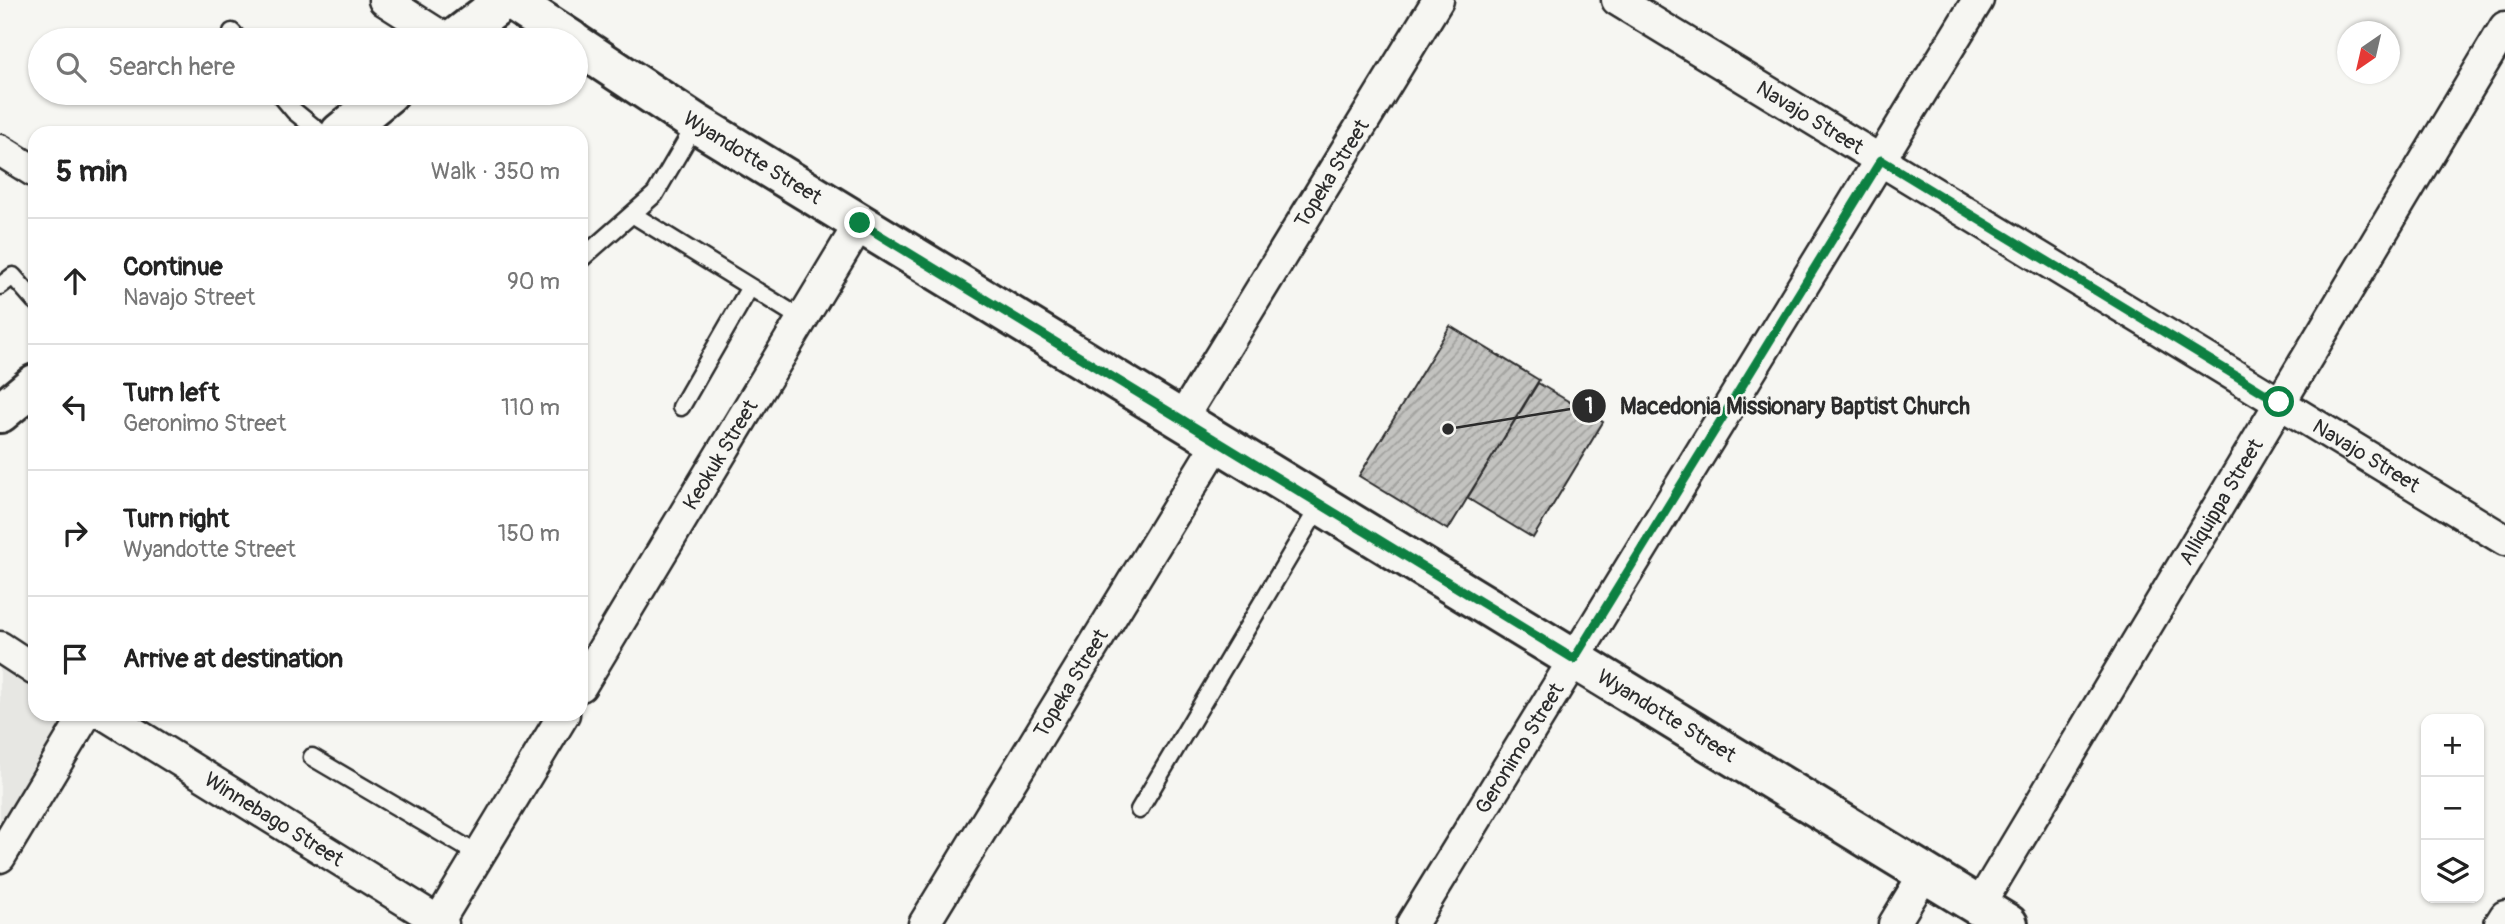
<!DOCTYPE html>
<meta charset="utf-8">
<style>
body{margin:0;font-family:Pangolin,sans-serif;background:#f6f6f6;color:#222}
.controls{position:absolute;right:21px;bottom:21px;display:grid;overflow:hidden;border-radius:14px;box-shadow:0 2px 5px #0004}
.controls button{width:63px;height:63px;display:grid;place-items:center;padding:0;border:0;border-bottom:2px solid #e0e0e0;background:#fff;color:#222;font:35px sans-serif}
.compass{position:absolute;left:2337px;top:21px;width:63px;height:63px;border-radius:50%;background:#fff;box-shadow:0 2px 5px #0004;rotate:214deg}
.stop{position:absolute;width:21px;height:21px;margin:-16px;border:5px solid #0b8043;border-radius:50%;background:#fff}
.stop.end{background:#0b8043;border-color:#fff;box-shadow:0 2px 7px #0008}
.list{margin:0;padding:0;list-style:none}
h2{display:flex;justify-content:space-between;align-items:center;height:91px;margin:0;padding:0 28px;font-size:30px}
h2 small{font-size:23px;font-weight:400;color:#767676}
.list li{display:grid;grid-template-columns:46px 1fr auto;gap:21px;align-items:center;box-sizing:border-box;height:126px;padding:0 28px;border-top:2px solid #e0e0e0}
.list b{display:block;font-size:26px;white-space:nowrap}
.list p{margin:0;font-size:23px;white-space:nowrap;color:#767676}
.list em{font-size:23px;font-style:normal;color:#767676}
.icon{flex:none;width:38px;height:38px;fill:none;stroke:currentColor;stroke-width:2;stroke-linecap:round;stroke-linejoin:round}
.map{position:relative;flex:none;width:2505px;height:924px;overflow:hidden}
.search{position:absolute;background:#fff;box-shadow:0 2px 5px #0004;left:28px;top:28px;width:560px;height:77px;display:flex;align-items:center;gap:18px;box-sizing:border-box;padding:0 24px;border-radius:38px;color:#767676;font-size:26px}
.panel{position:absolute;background:#fff;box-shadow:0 2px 5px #0004;left:28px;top:126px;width:560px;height:595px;border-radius:21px}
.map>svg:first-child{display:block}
</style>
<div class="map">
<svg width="2505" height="924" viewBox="0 0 2505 924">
<defs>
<pattern id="building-hatch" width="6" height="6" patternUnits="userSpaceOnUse" patternTransform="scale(1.75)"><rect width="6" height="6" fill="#c3c3c0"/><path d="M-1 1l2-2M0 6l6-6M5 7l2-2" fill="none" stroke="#9f9f9c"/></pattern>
</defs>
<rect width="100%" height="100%" fill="#f6f6f2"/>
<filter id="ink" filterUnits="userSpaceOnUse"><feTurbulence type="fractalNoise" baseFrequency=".0143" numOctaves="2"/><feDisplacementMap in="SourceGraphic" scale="14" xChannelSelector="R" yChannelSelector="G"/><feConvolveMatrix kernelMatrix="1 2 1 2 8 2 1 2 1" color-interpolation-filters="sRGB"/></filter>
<g filter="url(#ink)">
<path fill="#e7e7e3" d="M0 647 35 670V714H86L0 857Z"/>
<path fill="url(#building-hatch)" stroke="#2b2b2b" stroke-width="2" d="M1450 326 1539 380 1448 530 1359 476Z
M1538 383 1603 422 1533 538 1467 498Z"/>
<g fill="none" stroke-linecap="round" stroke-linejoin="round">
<g stroke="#2b2b2b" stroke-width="21">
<path id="service" d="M232 32 239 40
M279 93 294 111 321 133
M632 214 802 319
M581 259 655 194 696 124
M0 286 13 276 35 301
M681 407 750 287
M312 757 479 855
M1139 810 1320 505"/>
</g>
<g stroke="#2b2b2b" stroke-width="35">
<g id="minor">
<path d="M384 0 447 40"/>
<path id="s1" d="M1617 0 2505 540"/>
<path d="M0 150 35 172"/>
<path id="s2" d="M1181 420 1438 0"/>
<path d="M0 647 35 670"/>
<path id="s3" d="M581 686 860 223"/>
<path id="s4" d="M104 714 443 924"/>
<path d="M0 857 86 714"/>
<path id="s5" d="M1979 906 2505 27"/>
<path d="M437 924 564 714"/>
<path id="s6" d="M924 924 1218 442"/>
<path id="s7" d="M1412 924 1978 0"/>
<path d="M1894 924 1925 873"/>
<path d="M2500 924 2505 916"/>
</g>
</g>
<g stroke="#2b2b2b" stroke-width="44">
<g id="tertiary">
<path d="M510 0 571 40"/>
<path id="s8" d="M576 44 697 124 2008 924"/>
</g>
</g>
<g stroke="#2b2b2b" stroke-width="44">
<path id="primary" d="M453 40 505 0
M340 133 389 93
M0 413 35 384"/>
</g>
<use href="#service" stroke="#f6f6f2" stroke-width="16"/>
<use href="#minor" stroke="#f6f6f2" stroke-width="30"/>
<use href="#tertiary" stroke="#f6f6f2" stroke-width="38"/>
<use href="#primary" stroke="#f6f6f2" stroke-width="38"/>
</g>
</g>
<g fill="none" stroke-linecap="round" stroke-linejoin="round" filter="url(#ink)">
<path stroke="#0b8043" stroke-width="9" d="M860 223 1574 659 1881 160 2279 402"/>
</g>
<g text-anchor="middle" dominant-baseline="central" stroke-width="5" stroke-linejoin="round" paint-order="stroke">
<g font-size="21" fill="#2b2b2b" stroke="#f6f6f2">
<text stroke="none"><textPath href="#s1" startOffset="226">Navajo Street</textPath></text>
<text stroke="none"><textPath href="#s8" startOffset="210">Wyandotte Street</textPath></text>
<text stroke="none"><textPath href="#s2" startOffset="289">Topeka Street</textPath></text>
<text stroke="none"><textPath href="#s3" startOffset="270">Keokuk Street</textPath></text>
<text stroke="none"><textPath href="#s1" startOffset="877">Navajo Street</textPath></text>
<text stroke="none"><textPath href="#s5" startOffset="471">Alliquippa Street</textPath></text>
<text stroke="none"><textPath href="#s6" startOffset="282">Topeka Street</textPath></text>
<text stroke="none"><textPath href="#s8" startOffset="1281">Wyandotte Street</textPath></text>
<text stroke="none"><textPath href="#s7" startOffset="206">Geronimo Street</textPath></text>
<text stroke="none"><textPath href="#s4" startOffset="200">Winnebago Street</textPath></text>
</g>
</g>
<path fill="none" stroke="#2b2b2b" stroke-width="2.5" d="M1448 429L1589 406"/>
<g fill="#2b2b2b" stroke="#f6f6f2" stroke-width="2.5">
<circle cx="1448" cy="429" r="7"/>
<circle cx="1589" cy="406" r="18"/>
</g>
<g font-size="21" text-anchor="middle" font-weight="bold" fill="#fff">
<text x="1589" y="413">1</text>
</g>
<g font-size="23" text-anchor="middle" font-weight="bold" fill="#2b2b2b" stroke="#f6f6f2" stroke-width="5" stroke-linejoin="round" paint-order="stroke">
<text x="1795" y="414">Macedonia Missionary Baptist Church</text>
</g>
</svg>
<div class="controls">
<button>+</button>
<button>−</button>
<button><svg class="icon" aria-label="layers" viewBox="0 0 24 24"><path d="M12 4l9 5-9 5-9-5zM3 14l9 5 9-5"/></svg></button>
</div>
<svg class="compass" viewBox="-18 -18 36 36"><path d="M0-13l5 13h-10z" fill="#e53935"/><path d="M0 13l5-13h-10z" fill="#767676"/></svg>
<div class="stop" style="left:2279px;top:402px"></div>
<div class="stop end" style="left:860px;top:223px"></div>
<div class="search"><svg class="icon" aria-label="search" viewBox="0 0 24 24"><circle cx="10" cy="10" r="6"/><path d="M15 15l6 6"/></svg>Search here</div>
<section class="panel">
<h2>5 min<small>Walk · 350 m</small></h2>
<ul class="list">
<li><svg class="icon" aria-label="ahead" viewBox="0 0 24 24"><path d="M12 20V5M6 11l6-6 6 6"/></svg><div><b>Continue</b><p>Navajo Street</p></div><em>90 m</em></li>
<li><svg class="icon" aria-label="left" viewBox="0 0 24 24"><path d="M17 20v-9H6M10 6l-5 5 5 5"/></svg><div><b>Turn left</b><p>Geronimo Street</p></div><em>110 m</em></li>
<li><svg class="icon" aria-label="right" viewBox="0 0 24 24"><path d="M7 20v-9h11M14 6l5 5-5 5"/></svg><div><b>Turn right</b><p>Wyandotte Street</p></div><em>150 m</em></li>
<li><svg class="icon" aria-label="arrive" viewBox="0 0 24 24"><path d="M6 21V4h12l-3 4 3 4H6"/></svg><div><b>Arrive at destination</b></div></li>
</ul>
</section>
</div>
